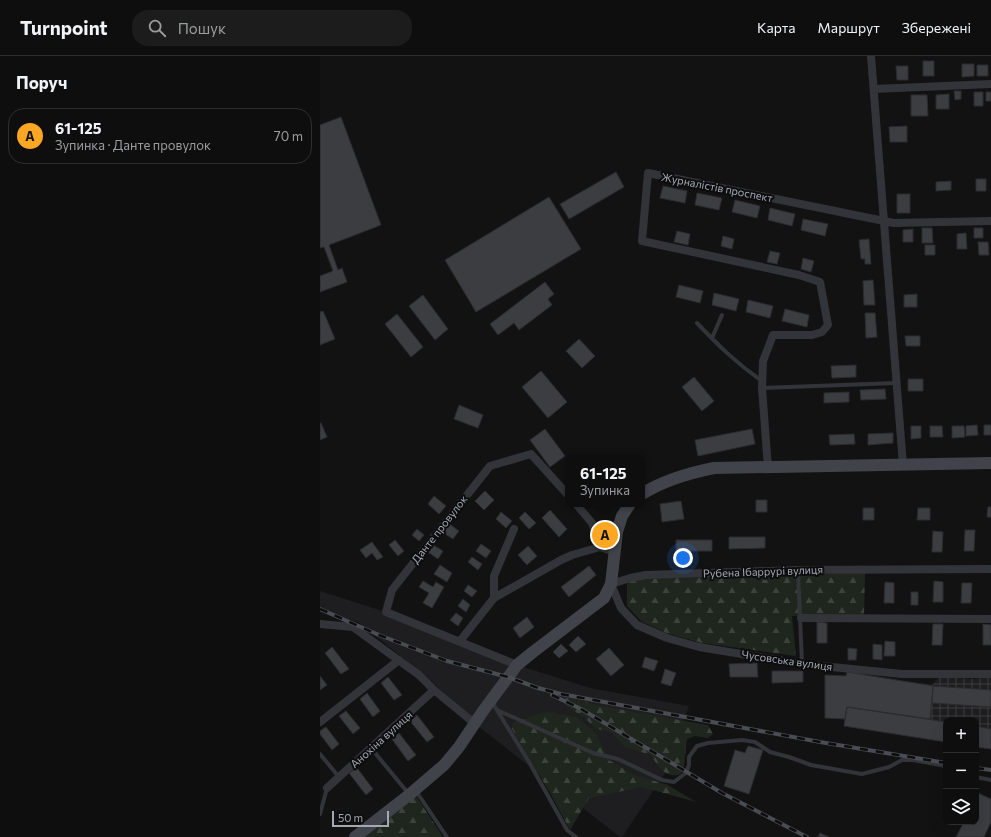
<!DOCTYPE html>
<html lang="uk">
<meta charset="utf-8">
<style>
body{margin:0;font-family:Commissioner,sans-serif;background:#1c1c1c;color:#f1f3f6}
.controls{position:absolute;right:12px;bottom:12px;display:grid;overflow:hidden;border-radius:8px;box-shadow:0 4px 16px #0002}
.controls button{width:36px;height:36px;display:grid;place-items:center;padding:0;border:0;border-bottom:1px solid #2e2e2e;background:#0e0e0e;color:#f1f3f6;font:20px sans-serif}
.scale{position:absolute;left:12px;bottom:10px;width:57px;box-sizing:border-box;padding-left:4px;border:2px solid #a2a9b5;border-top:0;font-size:11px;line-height:14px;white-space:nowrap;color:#a2a9b5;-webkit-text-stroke:3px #0d0d0e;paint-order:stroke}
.you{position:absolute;left:363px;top:502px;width:14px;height:14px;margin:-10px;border:3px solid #fff;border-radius:50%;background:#1a73e8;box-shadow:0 0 0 6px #1a73e833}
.badge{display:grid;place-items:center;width:26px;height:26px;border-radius:50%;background:#fba723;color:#111;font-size:13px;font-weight:700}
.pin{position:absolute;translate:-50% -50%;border:2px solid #fff;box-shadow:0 1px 4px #0006}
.popup{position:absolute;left:245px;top:399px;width:80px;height:52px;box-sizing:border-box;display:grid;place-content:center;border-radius:8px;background:#0e0e0e;filter:drop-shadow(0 1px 3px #0005);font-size:13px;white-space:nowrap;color:#9b9c9e}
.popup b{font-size:15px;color:#f1f3f6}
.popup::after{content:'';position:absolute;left:50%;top:100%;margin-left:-8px;border:8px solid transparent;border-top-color:#0e0e0e}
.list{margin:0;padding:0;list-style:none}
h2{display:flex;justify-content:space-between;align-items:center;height:52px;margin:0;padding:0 16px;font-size:17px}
h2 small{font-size:13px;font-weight:400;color:#9b9c9e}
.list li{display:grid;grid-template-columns:26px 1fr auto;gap:12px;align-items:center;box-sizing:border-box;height:56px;margin:0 8px 8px;padding:0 8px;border:1px solid #2e2e2e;border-radius:16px}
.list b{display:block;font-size:15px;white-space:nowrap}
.list p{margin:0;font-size:13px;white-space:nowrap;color:#9b9c9e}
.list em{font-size:13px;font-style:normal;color:#9b9c9e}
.icon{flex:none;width:22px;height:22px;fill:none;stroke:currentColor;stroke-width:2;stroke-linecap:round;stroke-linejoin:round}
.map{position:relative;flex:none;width:671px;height:781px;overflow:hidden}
header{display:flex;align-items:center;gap:24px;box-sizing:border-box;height:56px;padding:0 20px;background:#0e0e0e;border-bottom:1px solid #2e2e2e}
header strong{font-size:19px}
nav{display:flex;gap:22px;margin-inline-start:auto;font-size:14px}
.search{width:280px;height:36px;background:#1c1c1c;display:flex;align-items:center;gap:10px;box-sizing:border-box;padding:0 14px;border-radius:16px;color:#9b9c9e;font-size:15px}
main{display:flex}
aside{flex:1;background:#0e0e0e}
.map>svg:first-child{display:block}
</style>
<header>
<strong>Turnpoint</strong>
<div class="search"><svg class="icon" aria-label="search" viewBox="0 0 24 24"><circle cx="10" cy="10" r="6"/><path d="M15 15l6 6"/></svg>Пошук</div>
<nav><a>Карта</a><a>Маршрут</a><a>Збережені</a></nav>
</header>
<main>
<aside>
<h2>Поруч<small></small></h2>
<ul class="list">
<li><span class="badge">A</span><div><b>61-125</b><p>Зупинка · Данте провулок</p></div><em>70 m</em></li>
</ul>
</aside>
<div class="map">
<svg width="671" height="781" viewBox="0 0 671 781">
<defs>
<pattern id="industrial-grid" width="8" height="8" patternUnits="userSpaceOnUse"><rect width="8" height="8" fill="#1e1e20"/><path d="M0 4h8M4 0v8" fill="none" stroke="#3c3c3e"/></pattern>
<pattern id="forest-firs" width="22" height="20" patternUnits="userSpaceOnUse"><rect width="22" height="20" fill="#1e261e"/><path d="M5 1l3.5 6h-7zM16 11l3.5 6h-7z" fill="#3c433c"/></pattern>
</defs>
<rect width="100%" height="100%" fill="#121213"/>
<path fill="#1e1e20" d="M0 535 66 556 197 609 270 632 369 650 346 716 302 781H300L154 667 108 622 38 566 0 555Z"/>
<path fill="url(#industrial-grid)" d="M527 616 612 629 619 621 655 623 671 621V693L656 691V664H626V686L524 670 525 663 505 662 525 621Z"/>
<path fill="url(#forest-firs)" d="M545 517 544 559 472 560 476 600 382 587 349 578 322 566 307 550V523Z
M245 641 281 650 388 669 393 678 388 682 375 680 367 683 364 710 361 718C346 723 338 711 331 699L305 691 292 677 275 672 265 662 245 649Z
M229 656 256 661 276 677 289 704 312 718 348 729 376 746 322 731 269 742 250 774 230 737 192 673V668C197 664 202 665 207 662 217 658 218 657 229 656Z
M96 740 123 781H40Z"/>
<path fill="#3c3d41" stroke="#2c2c30" d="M603 5H614V20H603Z
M642 8H654V20L642 21Z
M657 9H668V20H657Z
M576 10H588V24H577Z
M634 35H641V43L635 44Z
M654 36H663V50H654Z
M666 36H671V45H666Z
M629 38V53H616V39Z
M591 39H607L608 60H591Z
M21 61 61 169 9 189 18 214 22 212 27 226 0 236V220L13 215 4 191 0 192V69Z
M587 70V86H570L569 71Z
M296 116 304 131 249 163 240 148Z
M656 123H666V135H656Z
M631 125V134L616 135V126Z
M343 130 367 135 365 147 340 142Z
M377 137 402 142 399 154 375 149Z
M577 138H590V157H577Z
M229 141 261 193 156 256 125 204Z
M415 144 440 150 437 162 412 156Z
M450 152 475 158 472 170 448 164Z
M483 163 508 168 505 180 481 174Z
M602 172H612L613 187H602Z
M654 172H663V182H654Z
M593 173V186H583V174Z
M357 175 370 178 368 189 354 186Z
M646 177 647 193H637V178Z
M403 180 414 183 412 193 401 190Z
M549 183 551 208H545V203H541L539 184Z
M658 186H668L669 199H659Z
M605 189H615V199H605Z
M450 195 460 197 457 208 447 206Z
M483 202 494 205 491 216 481 213Z
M553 224 555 249H544L543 225Z
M225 226 234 238 228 243 232 249 199 274 194 267 178 279 170 268Z
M359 229 383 235 380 247 356 241Z
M394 237 419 243 416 255 392 249Z
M597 238V251H584V239Z
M103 239 128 273 115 284 89 250Z
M428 244 453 250 450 262 426 256Z
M465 253 489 259 487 271 462 265Z
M3 255 15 283 0 289V256Z
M545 257H555L557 281 546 282Z
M77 258 103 291 91 301 65 268Z
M585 280H600V290H586Z
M259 283 275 300 262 312 246 295Z
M536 309V321L512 322 511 310Z
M221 315 247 346 228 362 202 331Z
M374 321 394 345 382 355 362 331Z
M588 323H603V335H588Z
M565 333 566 343 541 344 540 334Z
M529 336V346L504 347V337Z
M139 349 163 359 158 372 134 363Z
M0 367H1L7 381 0 384Z
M657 369 658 379 646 380V370Z
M664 369H671V379H664Z
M591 370H601V382L591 383Z
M610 370H622L623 381H610Z
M632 370H644L645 381 632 382Z
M225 373 245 400 230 411 210 384Z
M432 373 435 388 378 400 375 384Z
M573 377V387L548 389V378Z
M534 378 535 388 510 389 509 379Z
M165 435 174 444 164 454 155 445Z
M114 440 126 450 119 458 108 448Z
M436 444H447V456H436Z
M361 445 364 463 342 466 340 448Z
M668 451H671V461H667Z
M543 452H554V464H543Z
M598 452H610V464H597Z
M230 454 247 473 239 481 222 462Z
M181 456 192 465 186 472 176 463Z
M205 456 216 467 209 473 199 462Z
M128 467 139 475 133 483 122 476Z
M97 473 104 479 99 485 92 479Z
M645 474H655L654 495H644Z
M613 475 623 476 622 496H612Z
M409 481H445V492L409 493Z
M75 484 84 495 78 500 69 489Z
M356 484H392V495H356Z
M52 486 63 501 57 504 52 497 46 502 40 494Z
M161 488 171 495 166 502 156 495Z
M113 489 123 495 118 503 108 496Z
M208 490 217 500 207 509 198 499Z
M152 501 162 508 158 514 148 506Z
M120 509 132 517 127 526 114 518Z
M269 510 276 519 249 541 241 531Z
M103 525 113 531 116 526 124 531 112 552 103 547 109 537 99 531Z
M614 525 623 526V546H613Z
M565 526 574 527V547H564Z
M642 527H652L651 547H641Z
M148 529 157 535 152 541 144 535Z
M591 536H598V549H591Z
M143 543 150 549 146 556 138 550Z
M136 557 143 562 138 570 130 564Z
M207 561 214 571 200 582 193 572Z
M497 566 507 567V587H497Z
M613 568H623L622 589H612Z
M663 568 671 569V589H663Z
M258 580 266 588 256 596 249 589Z
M565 585 575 586V600H564Z
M241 588 248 595 239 602 233 596Z
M553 588 562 589V604L553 603Z
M12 591 29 613 21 618 5 597Z
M289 592 304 609 291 620 276 603Z
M528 592 537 593 536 604H528Z
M325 601 338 605 334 615 322 611Z
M437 607 438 621H410L409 608Z
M345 613 356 617 351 630 341 627Z
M452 615H483V626L452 627Z
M527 616 613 630 610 663 527 651 525 663 505 662V619L526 620Z
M0 620 7 629 0 634Z
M68 621 82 639 74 644 61 627Z
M613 630 671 634V651L612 647Z
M47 637 60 655 53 661 40 643Z
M527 651 626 666V686L524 670Z
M26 655 40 672 33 678 19 660Z
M97 659 114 681 107 686 90 665Z
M656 670 671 673V693L656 691Z
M6 671 19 688 12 694 0 678V675Z
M79 677 96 699 88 705 72 683Z
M428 690 443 694 429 738 404 730 415 694 425 697Z
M37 712 53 733 46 739 29 717Z
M658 737 671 743V766L664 781H636L644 766H656V741Z
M500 777 509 781H498Z"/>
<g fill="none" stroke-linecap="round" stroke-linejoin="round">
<path stroke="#333439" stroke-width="4" d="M377 267C399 290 416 307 442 325
M392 282 402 259
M442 332 576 327
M478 514 482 608
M172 646 209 706 247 774 256 781
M177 654 273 697 298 703 342 724 354 726 366 717 369 709V701L377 690 388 687 422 684 435 686 450 696 469 701 491 709 542 718 569 711 582 704H593L626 710
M51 692 88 737
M0 698 19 721
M656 721 671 724
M96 735 127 781
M0 758 7 732"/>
<path stroke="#333439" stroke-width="8" d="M551 0 583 409
M554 33 671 28
M448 412 442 332 443 305 453 279H492L502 276 508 269 500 226 479 219 322 185 328 117 574 167 671 165
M256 448 272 467 280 491
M671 513 478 514 326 519 310 522 291 528 301 552 317 569 347 582 379 591 482 608 582 618H671
M174 542V520L194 473
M481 562 671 563
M0 568 33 571 99 619 114 634 154 667
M140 585 174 542 241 504 252 499 280 491 295 496
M197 609 66 556 72 534 170 410 211 398 248 439
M0 666 79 604
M7 732 114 634"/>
<path stroke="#404349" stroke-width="12" d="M322 438C344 424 369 417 394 412L671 407
M35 781 89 739 124 709 139 691 163 655 197 609 213 596 284 542 291 528 297 476 302 460 310 448"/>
<g stroke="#494c52" stroke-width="4">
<path id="rail" d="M0 553 59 579 127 605 188 621 218 632 241 638 500 686 626 707
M232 639 261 653 402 737 487 781
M656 712 671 714"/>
</g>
<use href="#rail" stroke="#0d0d0e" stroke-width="2.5" stroke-dasharray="8" stroke-linecap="butt"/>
</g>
<g text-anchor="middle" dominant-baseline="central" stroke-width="4" stroke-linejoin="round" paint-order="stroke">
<g font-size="11" fill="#a2a9b5" stroke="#0d0d0e">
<text transform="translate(397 131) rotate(11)">Журналістів проспект</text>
<text transform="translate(119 473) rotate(-52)">Данте провулок</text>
<text transform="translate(443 515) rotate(-2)">Рубена Ібаррурі вулиця</text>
<text transform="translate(467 604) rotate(8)">Чусовська вулиця</text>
<text transform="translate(61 683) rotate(-42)">Анохіна вулиця</text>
</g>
</g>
</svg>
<div class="controls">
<button>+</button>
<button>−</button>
<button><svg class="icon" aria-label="layers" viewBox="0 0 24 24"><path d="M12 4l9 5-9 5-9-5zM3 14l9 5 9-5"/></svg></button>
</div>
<div class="scale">50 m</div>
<div class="you"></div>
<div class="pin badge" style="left:285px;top:479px">A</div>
<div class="popup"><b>61-125</b>Зупинка</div>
</div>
</main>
